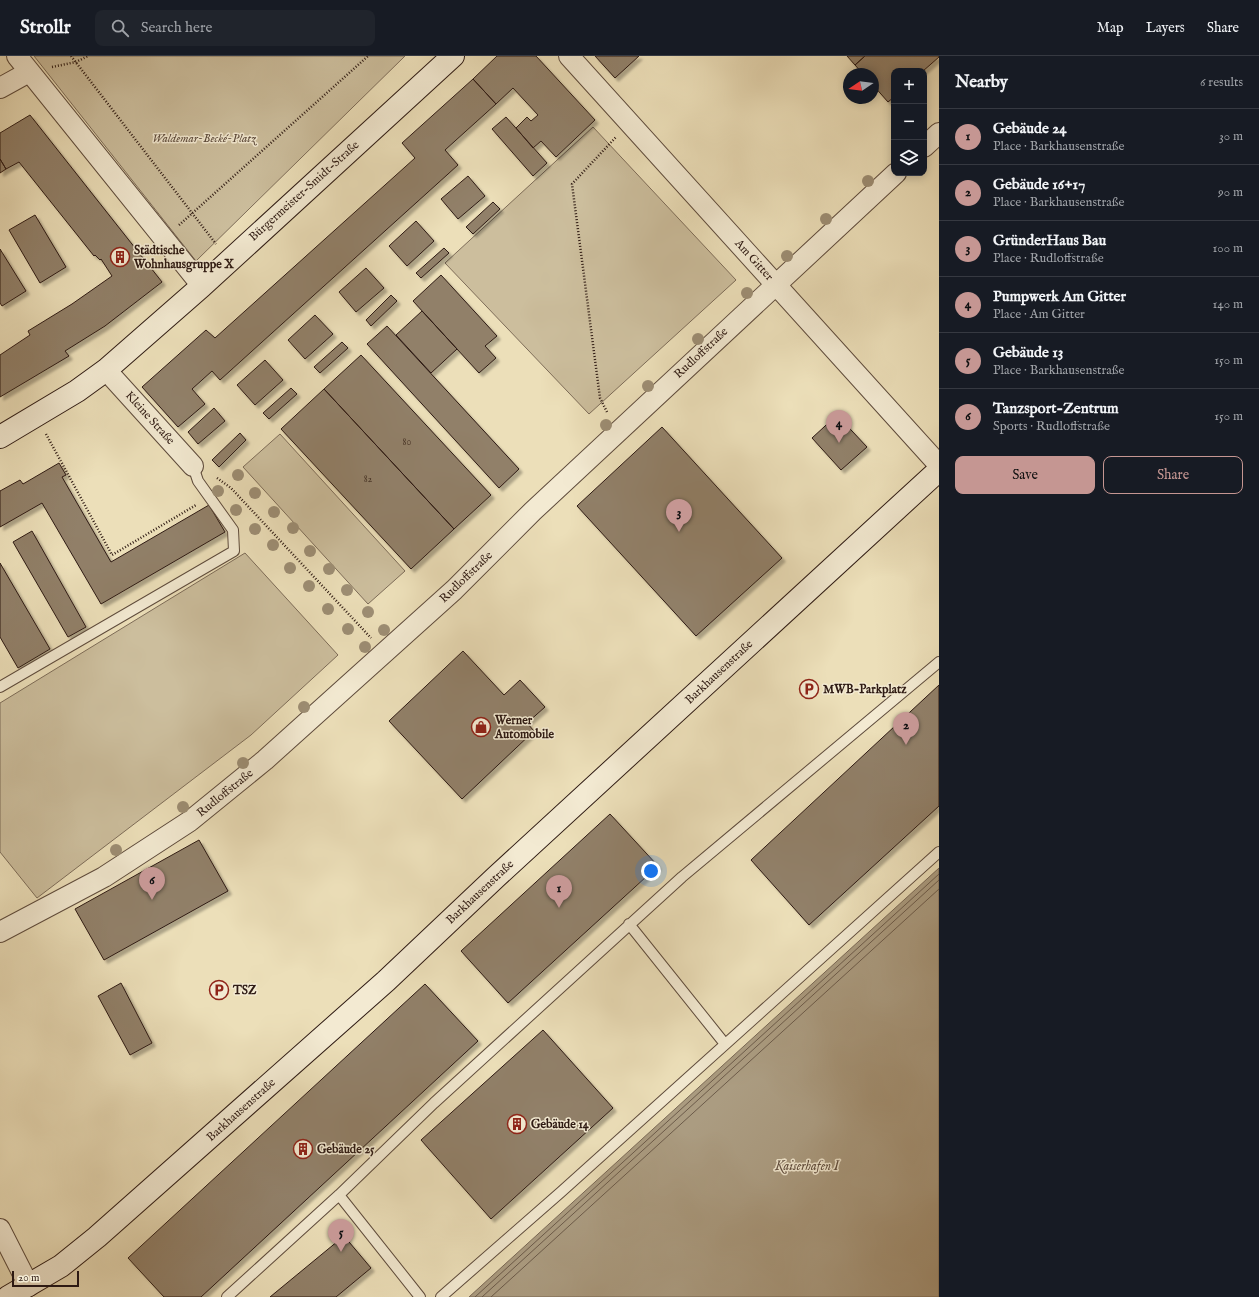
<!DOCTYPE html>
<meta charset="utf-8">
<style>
body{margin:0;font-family:"IM FELL English",serif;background:#20242c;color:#f1f3f6}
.controls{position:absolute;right:12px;top:12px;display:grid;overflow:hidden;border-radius:8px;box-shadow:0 2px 10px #0003}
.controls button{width:36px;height:36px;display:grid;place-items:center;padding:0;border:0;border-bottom:1px solid #363941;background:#171b24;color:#f1f3f6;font:20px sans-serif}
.compass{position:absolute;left:843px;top:12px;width:36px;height:36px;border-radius:50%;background:#171b24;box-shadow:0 2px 10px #0003;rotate:257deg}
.scale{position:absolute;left:12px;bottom:10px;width:67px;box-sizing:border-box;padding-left:4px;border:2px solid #2e1a13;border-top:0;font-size:11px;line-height:14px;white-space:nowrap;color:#2e1a13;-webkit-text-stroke:3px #f3ead2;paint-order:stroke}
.you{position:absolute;left:651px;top:815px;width:14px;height:14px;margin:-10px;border:3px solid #fff;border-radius:50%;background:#1a73e8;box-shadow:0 0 0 6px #1a73e833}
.badge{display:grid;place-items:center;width:26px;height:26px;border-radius:50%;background:#c59692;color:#111;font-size:13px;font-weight:700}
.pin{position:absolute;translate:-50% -33px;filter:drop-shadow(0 1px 2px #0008)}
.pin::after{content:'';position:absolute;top:21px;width:14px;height:12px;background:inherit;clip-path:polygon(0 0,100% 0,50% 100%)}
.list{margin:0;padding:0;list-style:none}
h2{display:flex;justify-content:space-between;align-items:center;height:52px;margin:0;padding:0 16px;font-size:17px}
h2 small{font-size:13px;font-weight:400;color:#9ea1a6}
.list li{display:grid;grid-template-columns:26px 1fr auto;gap:12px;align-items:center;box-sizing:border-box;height:56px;padding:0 16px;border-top:1px solid #363941}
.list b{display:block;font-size:15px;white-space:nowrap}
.list p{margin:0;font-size:13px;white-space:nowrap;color:#9ea1a6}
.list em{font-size:13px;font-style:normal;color:#9ea1a6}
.actions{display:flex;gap:8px;padding:12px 16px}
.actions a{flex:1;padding:9px 0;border:1px solid #c59692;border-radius:8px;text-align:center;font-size:14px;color:#c59692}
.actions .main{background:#c59692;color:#111}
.icon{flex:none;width:22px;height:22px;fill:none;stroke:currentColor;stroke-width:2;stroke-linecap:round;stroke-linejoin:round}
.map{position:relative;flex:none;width:939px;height:1241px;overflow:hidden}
header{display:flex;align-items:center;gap:24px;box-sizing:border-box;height:56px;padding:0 20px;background:#171b24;border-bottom:1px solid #363941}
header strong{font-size:19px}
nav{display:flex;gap:22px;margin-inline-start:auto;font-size:14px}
.search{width:280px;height:36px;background:#20242c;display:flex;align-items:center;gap:10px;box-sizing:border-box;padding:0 14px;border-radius:8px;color:#9ea1a6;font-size:15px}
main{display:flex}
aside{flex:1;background:#171b24}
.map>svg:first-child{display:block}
</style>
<header>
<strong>Strollr</strong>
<div class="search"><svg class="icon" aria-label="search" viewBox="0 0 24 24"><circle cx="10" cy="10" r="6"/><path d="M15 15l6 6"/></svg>Search here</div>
<nav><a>Map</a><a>Layers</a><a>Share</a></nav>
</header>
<main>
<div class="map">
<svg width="939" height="1241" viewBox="0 0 939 1241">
<defs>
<filter id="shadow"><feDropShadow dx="3.5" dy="3.5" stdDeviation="1" flood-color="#0004"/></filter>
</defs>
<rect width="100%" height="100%" fill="#ecdfb9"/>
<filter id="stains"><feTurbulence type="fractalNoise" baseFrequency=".005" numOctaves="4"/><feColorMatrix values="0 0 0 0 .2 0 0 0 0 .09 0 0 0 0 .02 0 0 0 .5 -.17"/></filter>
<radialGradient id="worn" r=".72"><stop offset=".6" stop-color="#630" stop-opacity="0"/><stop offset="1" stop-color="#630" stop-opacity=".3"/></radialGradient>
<path fill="#ccbe9d" stroke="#7d6c58" d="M34 0H405L196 205Z
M593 71 736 224 589 358 445 207Z
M280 378 405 515 368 548 243 411Z
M245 497 338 599 251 679 37 842 0 796V647Z"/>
<path fill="#ab9c81" stroke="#796855" d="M939 812V1241H469Z"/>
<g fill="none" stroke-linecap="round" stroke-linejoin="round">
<path stroke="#6c5b4a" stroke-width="1" d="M475 1241 939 818
M482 1241 939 824
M491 1241 939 833"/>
</g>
<path fill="#918069" stroke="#2e1a13" filter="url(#shadow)" d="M497 0H536L595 64 556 101 541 85 533 92 516 72 527 61 531 65 538 59 513 32 496 48 473 23Z
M595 0H639L615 22Z
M847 0H865L855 9Z
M865 0H939V1L923 15H894V41L888 46 873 29V18H863L855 9Z
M473 23 496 48 445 94 458 109 220 324 212 315 192 333 205 348 178 371 142 331 206 274 215 282 415 102 402 87Z
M30 59 162 226 105 270 65 295 69 300 0 341V299L30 279 28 275 72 248 112 220 101 203 100 204 95 199 94 200 19 106 6 113 0 103V77Z
M506 61 547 107 533 120 492 73Z
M0 103 6 113 0 117Z
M468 120 485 140 458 163 441 143Z
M493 146 500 153 473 178 466 171Z
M35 159 66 211 40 227 9 174Z
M416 165 434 185 407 210 389 190Z
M444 192 449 197 421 222 416 217Z
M0 193 26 235 2 250 0 247Z
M366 212 384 232 356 256 339 236Z
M441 219 497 280 485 290 496 302 479 317 413 245Z
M391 239 397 245 371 270 366 264Z
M422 255 457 293 431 317 396 279Z
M315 259 333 278 305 303 288 284Z
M387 270 519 413 499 432 367 288Z
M342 286 348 292 320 317 314 311Z
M361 299 491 439 454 473 324 333Z
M265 304 283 324 255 349 237 329Z
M291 332 297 338 269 363 263 357Z
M324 333 454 473 411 513 281 373Z
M214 352 225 365 198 388 188 376Z
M837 359 867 391 841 414 812 382Z
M662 371 782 502 696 580 577 450Z
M240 377 246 384 219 411 212 404Z
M59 407 66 419 62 421 111 506 209 449 225 476 101 548 42 447 0 471V435L20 424 23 428Z
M32 475 86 571 68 581 13 486Z
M0 507 50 593 18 612 0 581Z
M463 595 504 639 520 624 545 651 527 667 534 675 462 743 389 665Z
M939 629V750L809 869 751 804Z
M610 758 658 810 508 947 461 895Z
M199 784 228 835 104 904 75 853Z
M121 927 152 987 130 999 98 940Z
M425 928 478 985 201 1241H164L128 1202Z
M543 974 613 1052 491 1163 421 1084Z
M344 1180 371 1212 336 1241H270Z"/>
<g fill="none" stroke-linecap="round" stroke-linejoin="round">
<g stroke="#5e4b3c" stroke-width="12">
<path id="lane" d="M0 631 234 495 233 474 198 425 193 410
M629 868 725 988
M339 1139 420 1241
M227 1241 339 1139 434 1047 682 821 939 606
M441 1241 561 1136 939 796"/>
</g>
<g stroke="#5e4b3c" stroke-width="22">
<path id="street" d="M17 0 202 230
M569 0 939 409
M0 32 29 16
M924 91 939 77
M106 314 193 410
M0 876 104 821 190 765 265 704 454 534 533 455 896 117
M0 1173 29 1230"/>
</g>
<g stroke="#2e1a13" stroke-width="24">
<path id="secondary" d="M0 381 77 335 106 314 202 230 453 0
M8 1241 61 1210 97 1181 386 925 496 821 939 414"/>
</g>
<path stroke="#2e1a13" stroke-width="2.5" stroke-dasharray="1 2" stroke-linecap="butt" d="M71 0 216 188
M52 11 76 6 88 0
M179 169 368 0
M607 356 600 342 572 128 616 81
M46 378 112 499 196 449
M217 422 231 432 371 582"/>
<use href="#lane" stroke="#f3ead2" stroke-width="10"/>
<use href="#street" stroke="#f3ead2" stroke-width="20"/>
<use href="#secondary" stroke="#f3ead2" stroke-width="22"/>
</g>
<g fill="#9d8e74">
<circle cx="868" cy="125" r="6"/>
<circle cx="826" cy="163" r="6"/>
<circle cx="787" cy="200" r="6"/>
<circle cx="747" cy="237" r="6"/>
<circle cx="698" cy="283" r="6"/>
<circle cx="648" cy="330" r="6"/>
<circle cx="606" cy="369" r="6"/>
<circle cx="238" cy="419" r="6"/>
<circle cx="218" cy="435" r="6"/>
<circle cx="255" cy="437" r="6"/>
<circle cx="236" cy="454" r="6"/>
<circle cx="274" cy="456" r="6"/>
<circle cx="293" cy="472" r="6"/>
<circle cx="255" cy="473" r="6"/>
<circle cx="273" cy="489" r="6"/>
<circle cx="310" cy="495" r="6"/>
<circle cx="290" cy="512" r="6"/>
<circle cx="329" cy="513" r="6"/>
<circle cx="309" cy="530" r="6"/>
<circle cx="347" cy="534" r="6"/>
<circle cx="328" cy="553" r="6"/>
<circle cx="368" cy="556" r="6"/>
<circle cx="348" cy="573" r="6"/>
<circle cx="384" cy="574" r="6"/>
<circle cx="365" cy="591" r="6"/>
<circle cx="304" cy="651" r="6"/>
<circle cx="243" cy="707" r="6"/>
<circle cx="183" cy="751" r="6"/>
<circle cx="116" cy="794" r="6"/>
</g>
<defs>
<g id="building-ring" transform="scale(1)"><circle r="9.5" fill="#f3ead2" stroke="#8f2418" stroke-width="1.5"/><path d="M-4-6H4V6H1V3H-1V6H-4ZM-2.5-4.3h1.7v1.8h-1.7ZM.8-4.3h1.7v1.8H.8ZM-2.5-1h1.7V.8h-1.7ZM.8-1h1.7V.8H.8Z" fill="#8f2418"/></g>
<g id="parking-ring" transform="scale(1)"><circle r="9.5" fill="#f3ead2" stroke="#8f2418" stroke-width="1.5"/><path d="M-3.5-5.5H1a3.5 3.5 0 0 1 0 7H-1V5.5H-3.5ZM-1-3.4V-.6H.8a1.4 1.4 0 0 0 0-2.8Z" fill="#8f2418"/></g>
<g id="shop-ring" transform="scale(1)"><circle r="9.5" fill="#f3ead2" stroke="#8f2418" stroke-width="1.5"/><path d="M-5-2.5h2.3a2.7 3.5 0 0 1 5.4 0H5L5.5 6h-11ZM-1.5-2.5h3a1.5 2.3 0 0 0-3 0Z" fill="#8f2418"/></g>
</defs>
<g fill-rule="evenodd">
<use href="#building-ring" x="120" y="201"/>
<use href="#parking-ring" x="809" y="633"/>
<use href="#shop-ring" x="481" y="671"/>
<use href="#parking-ring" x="219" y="934"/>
<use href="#building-ring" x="517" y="1068"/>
<use href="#building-ring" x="303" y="1093"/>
</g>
<g text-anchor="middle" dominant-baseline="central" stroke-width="3" stroke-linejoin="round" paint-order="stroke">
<g font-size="10" fill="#473428">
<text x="407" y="386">80</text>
<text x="368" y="423">82</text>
</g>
<g font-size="12" font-style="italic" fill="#5d4b3c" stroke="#f3ead2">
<text x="204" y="82">Waldemar-Becké-Platz</text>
</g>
<g font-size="12" fill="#2e1a13" stroke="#f3ead2">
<text transform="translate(304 135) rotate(-42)">Bürgermeister-Smidt-Straße</text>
<text transform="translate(754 204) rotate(48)">Am Gitter</text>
<text transform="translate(701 297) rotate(-43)">Rudloffstraße</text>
<text transform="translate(150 362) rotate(48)">Kleine Straße</text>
<text transform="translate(466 521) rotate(-44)">Rudloffstraße</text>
<text transform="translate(719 616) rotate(-43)">Barkhausenstraße</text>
<text transform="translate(225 737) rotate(-39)">Rudloffstraße</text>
<text transform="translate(480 836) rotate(-43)">Barkhausenstraße</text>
<text transform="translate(241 1054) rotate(-42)">Barkhausenstraße</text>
</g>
<g font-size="12" font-weight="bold" fill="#2e1a13" stroke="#f3ead2" text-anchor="start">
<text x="134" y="194">Städtische<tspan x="134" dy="14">Wohnhausgruppe X</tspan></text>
<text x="823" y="633">MWB-Parkplatz</text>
<text x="495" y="664">Werner<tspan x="495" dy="14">Automobile</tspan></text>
<text x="233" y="934">TSZ</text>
<text x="531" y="1068">Gebäude 14</text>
<text x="317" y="1093">Gebäude 25</text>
</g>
<g font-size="13" font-style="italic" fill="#604e3f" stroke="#f3ead2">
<text x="807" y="1110">Kaiserhafen I</text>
</g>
</g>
<rect width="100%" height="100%" filter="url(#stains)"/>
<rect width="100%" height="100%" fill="url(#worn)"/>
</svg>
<div class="controls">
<button>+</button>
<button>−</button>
<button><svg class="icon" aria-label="layers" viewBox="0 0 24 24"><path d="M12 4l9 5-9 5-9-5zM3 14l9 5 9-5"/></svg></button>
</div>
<svg class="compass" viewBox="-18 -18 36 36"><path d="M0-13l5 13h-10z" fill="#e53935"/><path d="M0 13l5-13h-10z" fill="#9ea1a6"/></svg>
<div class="scale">20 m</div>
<div class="you"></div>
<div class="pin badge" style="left:559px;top:852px">1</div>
<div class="pin badge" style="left:906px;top:689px">2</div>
<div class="pin badge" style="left:679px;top:476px">3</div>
<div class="pin badge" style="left:839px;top:387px">4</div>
<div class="pin badge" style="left:341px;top:1196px">5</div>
<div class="pin badge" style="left:152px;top:844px">6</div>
</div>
<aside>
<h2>Nearby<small>6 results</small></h2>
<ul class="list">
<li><span class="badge">1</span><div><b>Gebäude 24</b><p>Place · Barkhausenstraße</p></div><em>30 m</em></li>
<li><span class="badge">2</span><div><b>Gebäude 16+17</b><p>Place · Barkhausenstraße</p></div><em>90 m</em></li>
<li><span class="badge">3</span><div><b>GründerHaus Bau</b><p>Place · Rudloffstraße</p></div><em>100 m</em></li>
<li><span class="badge">4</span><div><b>Pumpwerk Am Gitter</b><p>Place · Am Gitter</p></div><em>140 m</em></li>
<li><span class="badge">5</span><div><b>Gebäude 13</b><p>Place · Barkhausenstraße</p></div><em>150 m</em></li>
<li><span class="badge">6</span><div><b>Tanzsport-Zentrum</b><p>Sports · Rudloffstraße</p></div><em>150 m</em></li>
</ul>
<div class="actions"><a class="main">Save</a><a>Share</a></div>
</aside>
</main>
